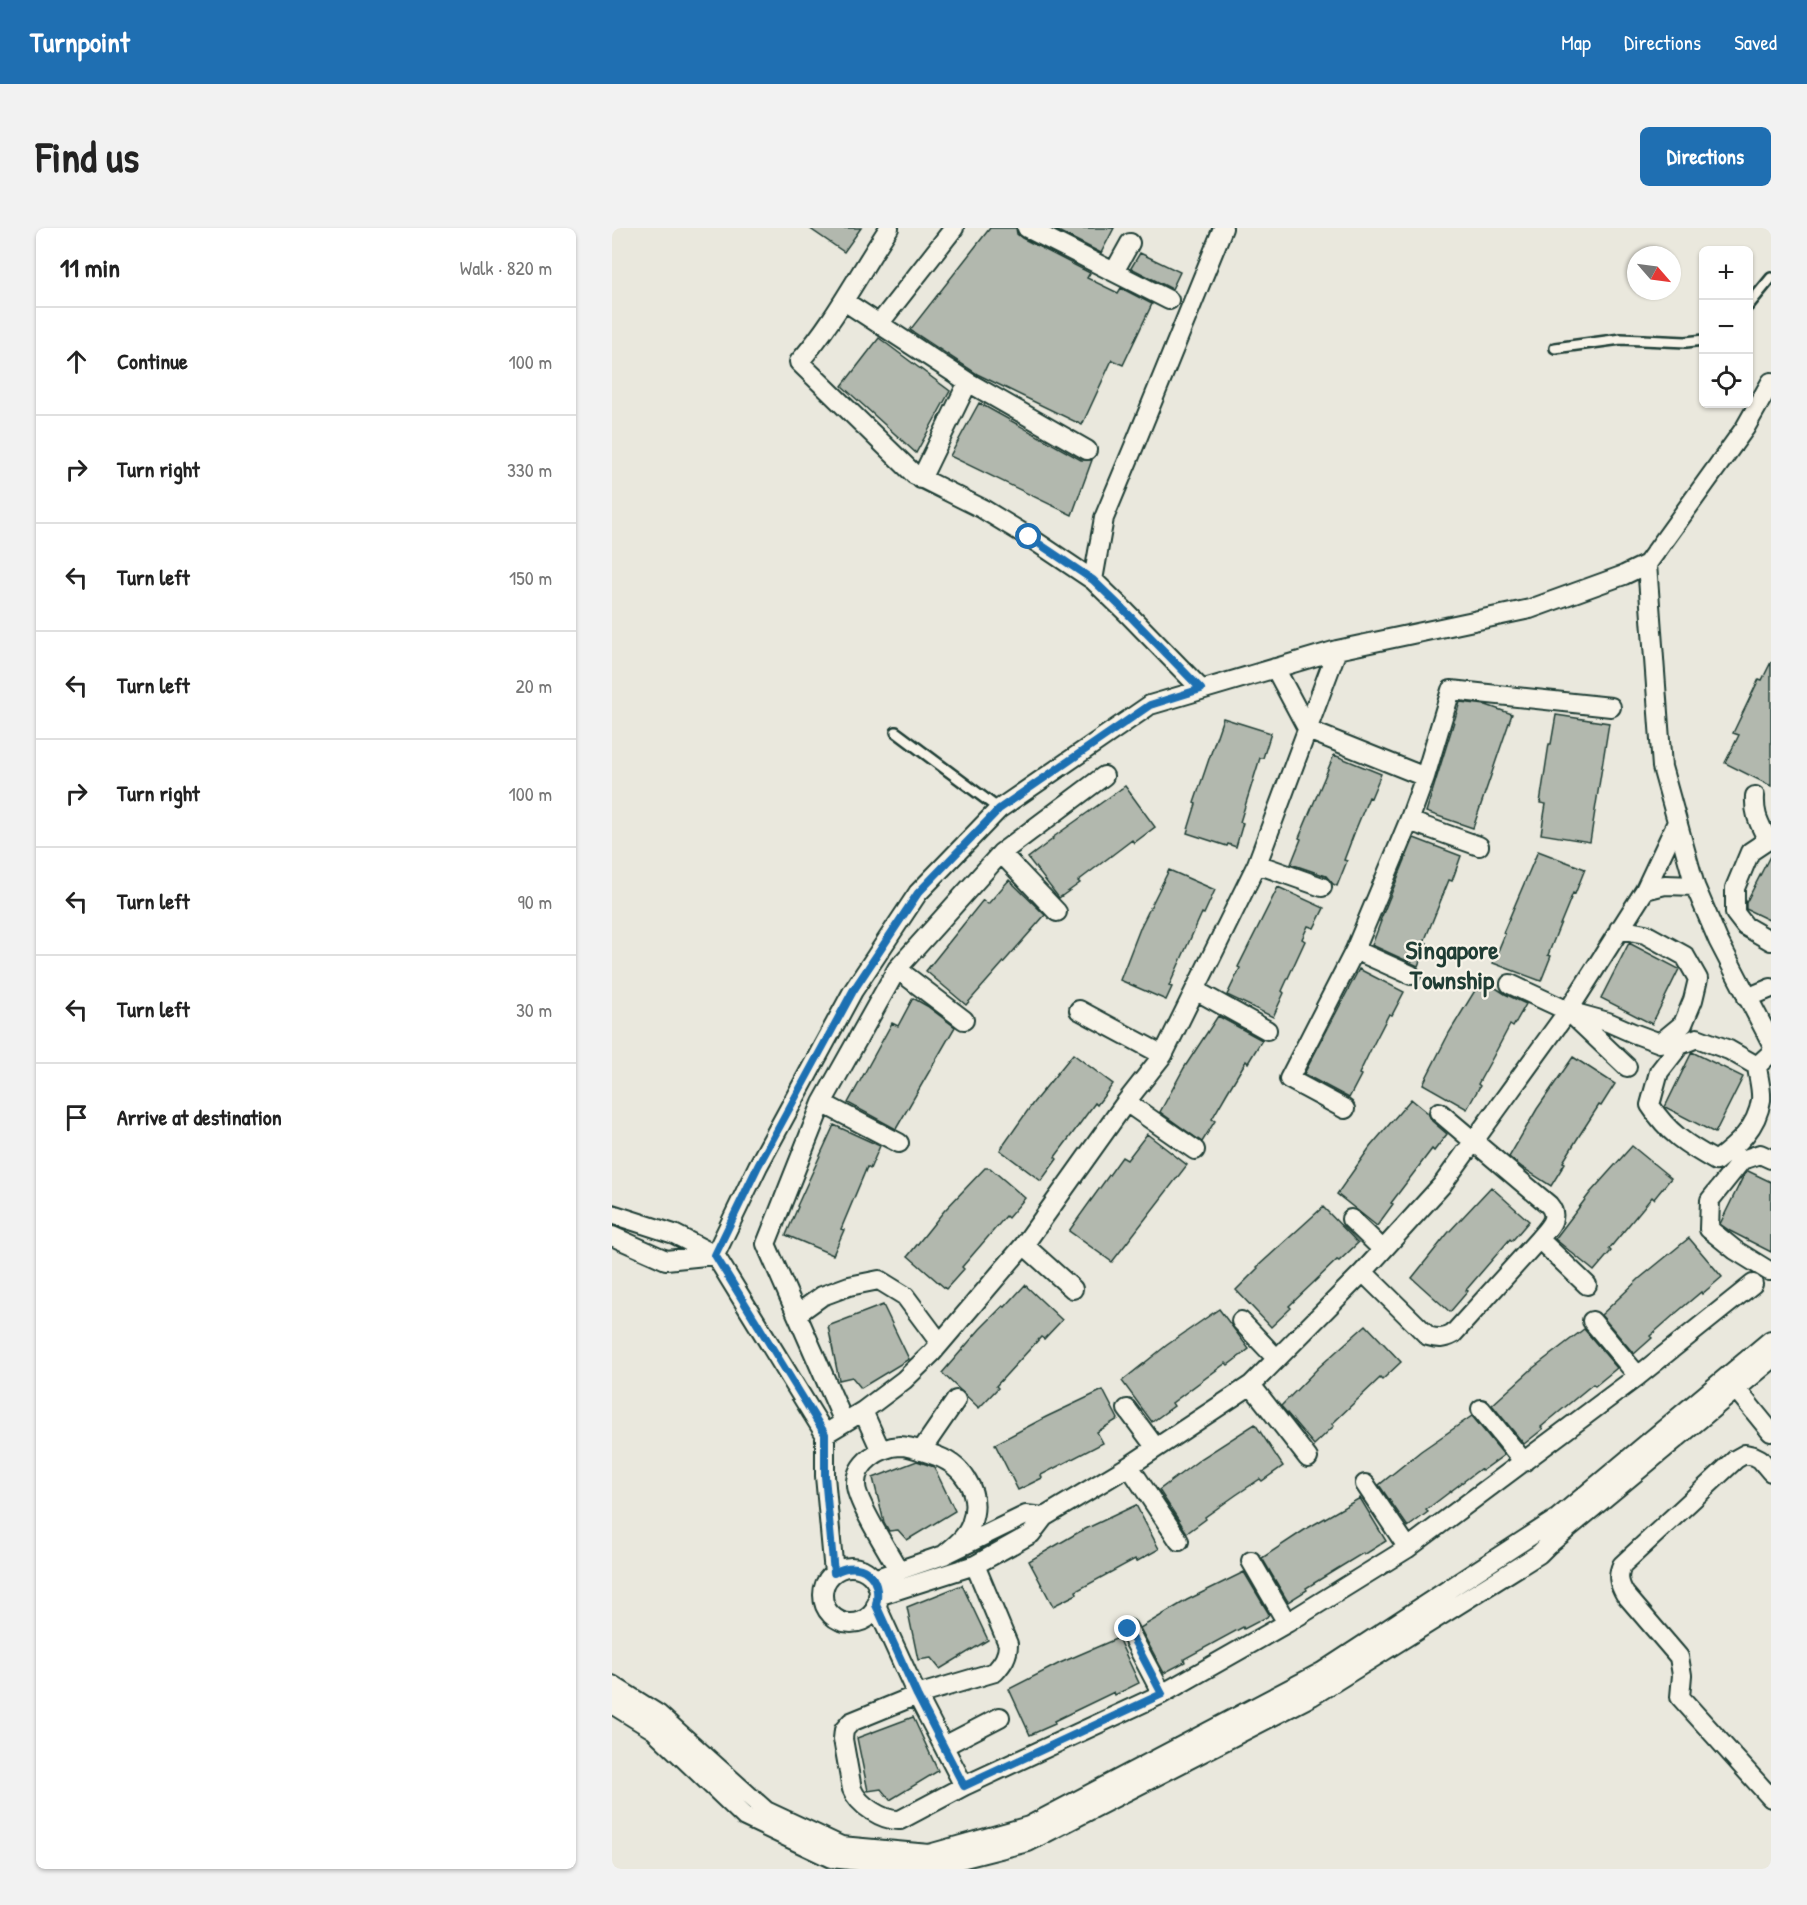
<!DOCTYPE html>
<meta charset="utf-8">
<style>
body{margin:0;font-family:"Patrick Hand",sans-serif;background:#f2f2f2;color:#222}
.controls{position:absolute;right:18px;top:18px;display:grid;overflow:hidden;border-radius:9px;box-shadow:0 2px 4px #0004}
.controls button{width:54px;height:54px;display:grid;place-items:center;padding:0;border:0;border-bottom:2px solid #e0e0e0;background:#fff;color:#222;font:30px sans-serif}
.compass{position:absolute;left:1015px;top:18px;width:54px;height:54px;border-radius:50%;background:#fff;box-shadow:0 2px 4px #0004;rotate:118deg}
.stop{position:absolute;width:18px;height:18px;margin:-14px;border:4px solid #1f6fb2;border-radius:50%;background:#fff}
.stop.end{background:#1f6fb2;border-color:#fff;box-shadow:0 2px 6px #0008}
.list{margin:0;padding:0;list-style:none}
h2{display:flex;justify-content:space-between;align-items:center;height:78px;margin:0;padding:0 24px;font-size:26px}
h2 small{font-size:20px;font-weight:400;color:#767676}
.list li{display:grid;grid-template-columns:39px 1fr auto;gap:18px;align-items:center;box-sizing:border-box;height:108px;padding:0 24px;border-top:2px solid #e0e0e0}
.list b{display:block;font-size:22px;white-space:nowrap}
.list em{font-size:20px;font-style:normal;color:#767676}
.icon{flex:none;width:33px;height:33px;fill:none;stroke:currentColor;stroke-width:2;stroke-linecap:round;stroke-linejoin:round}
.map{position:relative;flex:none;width:1159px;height:1641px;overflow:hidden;border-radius:9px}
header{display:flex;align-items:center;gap:36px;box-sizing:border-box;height:84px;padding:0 30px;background:#1f6fb2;color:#fff}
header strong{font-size:28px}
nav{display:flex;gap:33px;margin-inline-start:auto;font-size:21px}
.intro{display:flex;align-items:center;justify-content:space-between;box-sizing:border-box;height:144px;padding:0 36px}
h1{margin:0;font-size:42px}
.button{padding:15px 27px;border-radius:9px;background:#1f6fb2;color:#fff;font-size:21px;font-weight:700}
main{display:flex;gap:36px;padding:0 36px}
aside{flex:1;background:#fff;border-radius:9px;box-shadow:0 2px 4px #0004}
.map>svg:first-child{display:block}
</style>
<header>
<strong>Turnpoint</strong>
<nav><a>Map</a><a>Directions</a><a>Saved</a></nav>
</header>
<div class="intro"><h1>Find us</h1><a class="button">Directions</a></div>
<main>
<aside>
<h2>11 min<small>Walk · 820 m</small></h2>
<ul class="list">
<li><svg class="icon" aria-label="ahead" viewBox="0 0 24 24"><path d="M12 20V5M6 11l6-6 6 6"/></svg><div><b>Continue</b></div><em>100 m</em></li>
<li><svg class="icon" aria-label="right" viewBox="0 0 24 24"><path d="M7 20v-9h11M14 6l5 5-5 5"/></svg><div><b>Turn right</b></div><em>330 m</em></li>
<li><svg class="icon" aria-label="left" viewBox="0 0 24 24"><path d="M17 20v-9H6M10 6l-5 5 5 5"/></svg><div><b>Turn left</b></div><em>150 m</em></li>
<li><svg class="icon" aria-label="left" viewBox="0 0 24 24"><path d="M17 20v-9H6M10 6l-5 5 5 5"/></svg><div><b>Turn left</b></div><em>20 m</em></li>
<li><svg class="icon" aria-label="right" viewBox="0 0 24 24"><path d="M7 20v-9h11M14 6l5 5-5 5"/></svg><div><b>Turn right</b></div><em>100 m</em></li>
<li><svg class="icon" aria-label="left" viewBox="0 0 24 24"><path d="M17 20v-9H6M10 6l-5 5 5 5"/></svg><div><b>Turn left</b></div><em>90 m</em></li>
<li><svg class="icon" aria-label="left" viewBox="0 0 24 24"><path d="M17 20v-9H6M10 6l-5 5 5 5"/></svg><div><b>Turn left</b></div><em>30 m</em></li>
<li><svg class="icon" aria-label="arrive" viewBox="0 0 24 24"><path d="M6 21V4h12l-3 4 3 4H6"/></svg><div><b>Arrive at destination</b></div></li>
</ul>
</aside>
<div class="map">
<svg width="1159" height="1641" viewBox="0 0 1159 1641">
<rect width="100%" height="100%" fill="#eae8dd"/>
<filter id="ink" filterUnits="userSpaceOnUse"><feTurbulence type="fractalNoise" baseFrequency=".0167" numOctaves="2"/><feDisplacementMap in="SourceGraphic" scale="12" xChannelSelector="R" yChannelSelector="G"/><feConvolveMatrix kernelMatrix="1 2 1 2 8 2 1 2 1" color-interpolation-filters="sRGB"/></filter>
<g filter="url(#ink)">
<path fill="#b2b8ae" stroke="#1f3d34" stroke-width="1.5" d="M197 0H249L232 24Z
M378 0H404L405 6 410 10 478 45 475 50 506 65 509 60 540 76 511 137 500 132 470 197 365 146 298 102Z
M440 0H502L489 25Z
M528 25 568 44 560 61 519 40Z
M267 110 338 163 304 225 230 158Z
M367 175 469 232H480L460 287 338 228Z
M1159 434V558L1113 535 1127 507 1121 505 1147 451 1150 452Z
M848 474 874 477 900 486 861 600 814 584Z
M944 487 997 495 978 614 929 606 934 576 928 575 937 516H939Z
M611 490 659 505 651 530H648L639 559 628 594 631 595 624 619 616 616 615 618 575 605 584 576 582 575Z
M722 527 769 546 759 570 757 569 743 603 732 632 735 633 725 658 721 656 714 648 679 636 689 611 687 610Z
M513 558 543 599 522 615 520 612 466 653 468 655 447 670 416 630 441 611 440 610Z
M802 610 849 628 840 653 837 652 812 714 815 715 806 738 760 717 769 693H768Z
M926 623 973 641 963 666 961 665 945 704 936 727 939 728 929 753 881 735 893 706 891 705Z
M1159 626V693L1134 681V675Z
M557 642 603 662 592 686 590 685 557 758 560 759 554 772 508 752 529 698Z
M397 652 433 687 354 777 314 743 371 672 376 676Z
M666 659 712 680 702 700 696 698 690 711 693 713 670 763 672 765 661 789 615 767 628 740 626 739Z
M1017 715 1067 741 1040 796 989 770Z
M747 741 792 764 780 787 777 786 760 819 747 846 749 847 737 870 692 846Z
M870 751 893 766 914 776 901 799 898 797 881 829 866 856 868 858 855 881 811 856 837 805Z
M301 770 315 778 343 799 284 901 236 875 280 795 286 798Z
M606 788 650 812 636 835 634 833 615 865 600 891 603 893 590 914 548 884 572 840Z
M1080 824 1131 849 1103 905 1053 879Z
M461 826 501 856 485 877 483 875 461 905 443 929 445 931 429 953 388 922 421 875Z
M961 829 1003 856 989 878 987 877 967 908 951 934 953 935 939 958 911 940 897 929 925 881Z
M799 871 816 885 820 893 835 906 822 923 820 921 779 975 781 976 765 998 725 966 758 919Z
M222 897 268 918 258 941 255 939 229 1001 232 1002 221 1027 174 1007 186 979 185 978Z
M535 906 575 937 500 1034 457 1003 510 929 515 932Z
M1020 918 1059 950 1042 971 1040 969 997 1021 999 1023 982 1043 943 1011 978 965Z
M373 940H378L413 970 396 990 394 988 350 1039 352 1041 334 1061 296 1028 332 983Z
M1136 943 1159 954V1024L1118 1003 1108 996 1131 949Z
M879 959 917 993 900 1013 898 1011 854 1062 856 1063 838 1084 800 1050 836 1005Z
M711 979 746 1015 727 1033 725 1032 699 1057 677 1078 679 1080 659 1099 624 1062 646 1040 645 1039Z
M1077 1010 1110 1049 1090 1066 1089 1064 1064 1085 1038 1108 1040 1110 1022 1126 989 1087 1028 1050Z
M413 1057 450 1092 432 1111 429 1109 384 1158 386 1160 367 1180 330 1145 368 1101 391 1078 393 1079Z
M271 1077 297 1131 249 1160 240 1149 227 1152 216 1098Z
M607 1081 637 1121 616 1137 614 1135 560 1175 562 1178 540 1194 510 1153 555 1117Z
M754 1097 789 1134 770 1152 768 1150 720 1196 722 1198 702 1217 669 1178 707 1139Z
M972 1101 1005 1140 983 1158 981 1156 929 1199 931 1201 912 1216 880 1177 921 1140Z
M491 1162 506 1191 485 1204 491 1215 429 1247 430 1250 406 1262 383 1216 434 1189Z
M860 1188 892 1227 870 1243 868 1241 814 1282 816 1284 796 1299 767 1257 809 1223Z
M643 1196 671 1238 650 1253 648 1251 624 1267 593 1289 594 1291 575 1305 547 1262 590 1230Z
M305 1233 322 1239 343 1283 295 1312 286 1302 277 1303 272 1294 261 1250Z
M748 1270 774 1313 752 1327 751 1325 720 1344 694 1360 695 1362 676 1374 650 1330 694 1301Z
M524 1277 547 1321 524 1334 523 1331 464 1363 465 1366 441 1378 417 1333 467 1304Z
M632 1344 657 1386 655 1389 632 1401 631 1399 572 1431 573 1434 552 1445 528 1400 575 1372Z
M350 1357 376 1412 328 1441 319 1430 306 1432 295 1379Z
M506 1410 527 1455 503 1467 502 1464 442 1493 443 1496 418 1507 397 1461 448 1435Z
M301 1489 326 1543 278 1572 269 1561 256 1563 245 1510Z"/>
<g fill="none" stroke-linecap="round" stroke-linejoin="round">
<g stroke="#1f3d34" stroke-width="14">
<path id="service" d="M1136 78 1159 50
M943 120 1009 111 1074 114 1092 112
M284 504 387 581"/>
</g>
<g stroke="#1f3d34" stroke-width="22">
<path id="minor" d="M277 0C247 45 223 93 187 134L303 247 371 281 417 309 481 352
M415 0 557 72
M502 44 518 15
M232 73 356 154 475 222
M267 96 342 0
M309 251 356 154
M1035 336 1050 539 1083 658 1106 712 1159 814
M663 440 696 502 813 549
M589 461 514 384 481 352 492 290 525 211 611 0
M1143 568C1142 587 1147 594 1155 611
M797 593 867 618
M1159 610 1138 624 1123 660V685L1133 698 1159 713
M389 625 445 684
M645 636 710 659
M1033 662 1065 594
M743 722 799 747
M285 741 352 792
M898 756 956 783 1015 839
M583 762 655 802
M1135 770 1159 760
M467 782 551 827
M956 783 996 794 1021 805 1048 815 1071 796 1081 772 1086 751 1073 728 1033 706 1007 701
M1145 838 1117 822 1085 810 1068 817 1047 844 1038 877C1056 905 1075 917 1104 933 1125 917 1145 900 1149 872 1150 861 1146 849 1145 838L1159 825
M514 874 583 922
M210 875 287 915
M733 881 677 851 743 722 797 593 813 549 839 462 999 479
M827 884 937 977C948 990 936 1000 927 1011L975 1057
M1159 931 1148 926 1130 932 1098 972 1097 1001 1123 1022 1157 1043H1159
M0 986 62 1006 103 1027 213 1206V1248L222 1345
M739 991 771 1022
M0 1008 54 1032 103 1027
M412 1017 461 1061
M103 1027 146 938 241 763 306 665 387 581 538 477 725 422 918 381 1012 347 1035 336 1133 200 1159 154
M751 1044 816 1108C826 1111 832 1111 841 1106L927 1011
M185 1086 210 1068 237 1058 267 1052 293 1068 328 1115
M629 1093 665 1131
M980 1093 1026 1148
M639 1157 696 1230
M1124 1161 1159 1204
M515 1181 544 1220
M869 1181 912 1234
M251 1183 269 1223
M232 1194 154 1016 210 875 285 741 389 625 492 548
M213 1206 251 1183 292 1152 320 1125 412 1017 514 874 551 827 645 636 725 422
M309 1223 344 1172
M517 1238 567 1313
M1159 1244 1148 1231 1142 1228 1133 1226 1124 1231 1010 1337C1005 1348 1007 1356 1013 1366L1067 1429 1070 1447 1068 1469 1159 1570
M753 1256 796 1320
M639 1333 675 1395
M363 1337 396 1416C396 1428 391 1435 383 1444L305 1467 239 1494 232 1502 231 1511 240 1561C246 1577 271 1593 288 1592L352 1558 550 1466 675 1395 796 1320 1026 1148 1141 1056
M211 1367a28 28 0 1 1 56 0a28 28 0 1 1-56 0Z
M287 1343C277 1325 244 1273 244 1257 243 1235 268 1219 288 1218 298 1218 310 1223 319 1226 350 1235 371 1264 359 1296 355 1309 342 1318 332 1327
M262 1351 332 1327 414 1287 432 1289
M266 1368 363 1337 419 1306 432 1289 517 1238 639 1157 751 1044 830 957 956 783 1033 662 1053 657 1083 658
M264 1377 305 1467 352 1558
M516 1401 550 1466
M0 1457 46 1486 154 1583 229 1618 317 1626 417 1598 710 1444 946 1290 1159 1112
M0 1476 42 1502 133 1589 219 1630 313 1640 416 1614 700 1468 927 1326 936 1317 1159 1132
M332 1518 388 1489"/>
</g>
<use href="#service" stroke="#f7f3e8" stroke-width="9"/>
<use href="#minor" stroke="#f7f3e8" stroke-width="18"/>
</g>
</g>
<g fill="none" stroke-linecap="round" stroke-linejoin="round" filter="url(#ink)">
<path stroke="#1f6fb2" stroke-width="8" d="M417 309 481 352 514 384 589 461 538 477 387 581 306 665 241 763 146 938 103 1027 213 1206V1248L222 1345C248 1330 271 1348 264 1377L305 1467 352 1558 550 1466 516 1401"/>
</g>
<g text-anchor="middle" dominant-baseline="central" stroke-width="4.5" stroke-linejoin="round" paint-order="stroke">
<g font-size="26" font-weight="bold" fill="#1f3d34" stroke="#f7f3e8">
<text x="840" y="721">Singapore<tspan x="840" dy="30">Township</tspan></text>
</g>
</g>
</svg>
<div class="controls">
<button>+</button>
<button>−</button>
<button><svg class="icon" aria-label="locate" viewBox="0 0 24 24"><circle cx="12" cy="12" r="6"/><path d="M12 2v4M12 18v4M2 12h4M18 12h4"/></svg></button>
</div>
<svg class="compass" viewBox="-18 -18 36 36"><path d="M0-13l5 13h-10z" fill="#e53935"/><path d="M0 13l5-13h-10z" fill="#767676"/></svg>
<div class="stop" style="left:417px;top:309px"></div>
<div class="stop end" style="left:516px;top:1401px"></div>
</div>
</main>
